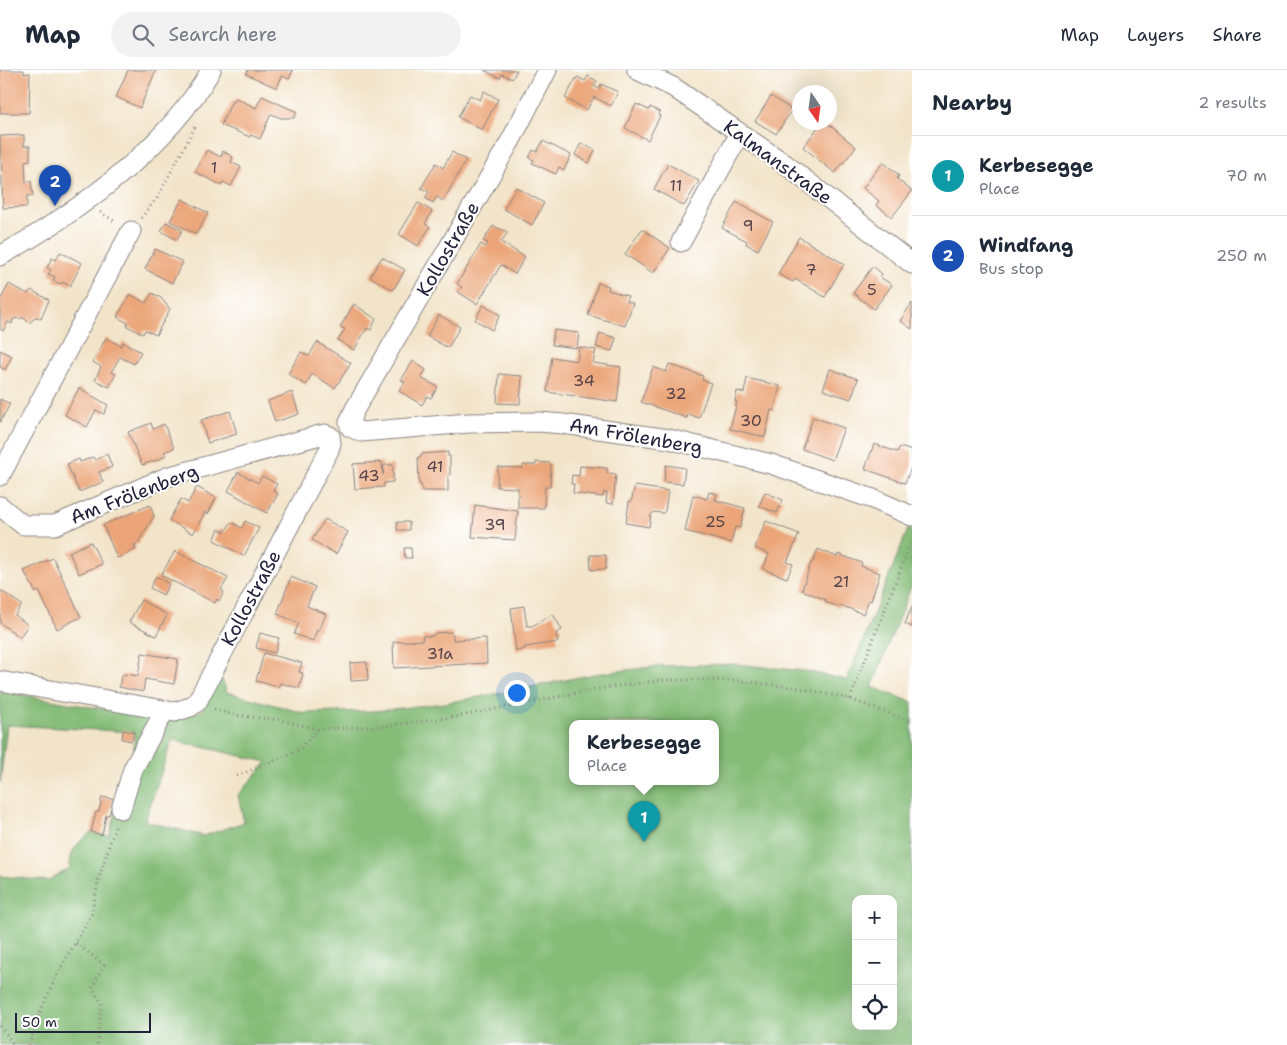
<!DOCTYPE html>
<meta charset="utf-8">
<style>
body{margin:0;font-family:"Shantell Sans",sans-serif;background:#f2f2f3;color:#1f2937}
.controls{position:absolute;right:15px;bottom:15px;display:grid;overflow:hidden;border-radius:10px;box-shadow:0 5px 20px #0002}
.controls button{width:45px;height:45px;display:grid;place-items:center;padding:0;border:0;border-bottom:1px solid #e0e1e3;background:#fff;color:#1f2937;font:25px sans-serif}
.compass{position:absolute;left:792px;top:15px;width:45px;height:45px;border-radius:50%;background:#fff;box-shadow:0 5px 20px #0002;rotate:167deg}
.scale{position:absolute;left:15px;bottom:12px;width:136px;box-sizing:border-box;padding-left:5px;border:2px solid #22223b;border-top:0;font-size:14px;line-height:18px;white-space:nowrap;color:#22223b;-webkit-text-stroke:4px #fff;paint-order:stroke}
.you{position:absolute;left:516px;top:622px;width:18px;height:18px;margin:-12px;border:4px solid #fff;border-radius:50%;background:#1a73e8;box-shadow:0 0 0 8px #1a73e833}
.badge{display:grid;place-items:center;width:32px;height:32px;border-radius:50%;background:#0b8043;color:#fff;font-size:16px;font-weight:700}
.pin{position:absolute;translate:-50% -41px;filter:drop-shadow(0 1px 2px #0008)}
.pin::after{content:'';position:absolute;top:26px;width:18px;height:15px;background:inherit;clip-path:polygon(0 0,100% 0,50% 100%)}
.popup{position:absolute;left:569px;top:650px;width:150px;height:65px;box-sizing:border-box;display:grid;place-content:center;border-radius:10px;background:#fff;filter:drop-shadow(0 1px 4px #0005);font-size:16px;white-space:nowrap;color:#747a83}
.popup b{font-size:19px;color:#1f2937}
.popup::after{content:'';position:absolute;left:50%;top:100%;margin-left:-10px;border:10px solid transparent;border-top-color:#fff}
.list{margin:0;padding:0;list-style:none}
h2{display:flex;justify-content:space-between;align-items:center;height:65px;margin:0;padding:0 20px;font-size:21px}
h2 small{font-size:16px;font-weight:400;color:#747a83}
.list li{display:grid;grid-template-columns:32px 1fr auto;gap:15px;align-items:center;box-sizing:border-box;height:80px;padding:0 20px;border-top:1px solid #e0e1e3}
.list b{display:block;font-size:19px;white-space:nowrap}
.list p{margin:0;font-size:16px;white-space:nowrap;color:#747a83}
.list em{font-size:16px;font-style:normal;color:#747a83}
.icon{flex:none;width:28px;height:28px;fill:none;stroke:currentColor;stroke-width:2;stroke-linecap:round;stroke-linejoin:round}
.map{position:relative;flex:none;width:912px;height:975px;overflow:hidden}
header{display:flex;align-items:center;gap:30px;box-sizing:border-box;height:70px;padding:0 25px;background:#fff;border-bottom:1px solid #e0e1e3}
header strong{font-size:24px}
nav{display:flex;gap:28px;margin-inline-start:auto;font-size:18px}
.search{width:350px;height:45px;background:#f2f2f3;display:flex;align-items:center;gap:12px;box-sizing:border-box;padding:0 18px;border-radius:28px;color:#747a83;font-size:19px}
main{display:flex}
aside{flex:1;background:#fff}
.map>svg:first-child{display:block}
</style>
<header>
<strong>Map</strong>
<div class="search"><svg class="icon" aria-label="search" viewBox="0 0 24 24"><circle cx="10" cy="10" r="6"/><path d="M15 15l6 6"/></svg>Search here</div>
<nav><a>Map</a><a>Layers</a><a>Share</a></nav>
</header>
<main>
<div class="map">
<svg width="912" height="975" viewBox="0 0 912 975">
<rect width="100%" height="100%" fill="#fff"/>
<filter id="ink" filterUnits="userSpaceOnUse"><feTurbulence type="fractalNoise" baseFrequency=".02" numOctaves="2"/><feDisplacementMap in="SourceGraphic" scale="10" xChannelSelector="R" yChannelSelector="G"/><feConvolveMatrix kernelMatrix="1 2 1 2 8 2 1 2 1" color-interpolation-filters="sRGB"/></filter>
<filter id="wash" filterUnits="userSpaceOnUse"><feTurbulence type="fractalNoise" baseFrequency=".0096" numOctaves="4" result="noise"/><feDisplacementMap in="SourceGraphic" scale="20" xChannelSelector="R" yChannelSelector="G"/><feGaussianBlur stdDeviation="1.12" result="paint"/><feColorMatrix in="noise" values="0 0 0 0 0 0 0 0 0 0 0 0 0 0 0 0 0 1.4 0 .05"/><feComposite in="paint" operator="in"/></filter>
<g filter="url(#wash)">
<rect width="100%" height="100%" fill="#f2e4c9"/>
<path fill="#85bc78" stroke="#546f5a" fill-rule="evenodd" d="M908 459 912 461V514L872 617 912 632V975H0V806L48 811 70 798C70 779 77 774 91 762L109 766C116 739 138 687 134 662L7 655 0 713V621L142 646 169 648 202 641 221 607 227 622 304 643 375 641 445 633 517 620 594 604 660 596 735 594 805 601 847 610ZM573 653H715V711H573ZM172 670 267 692 238 725 244 752 204 766 145 751ZM856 829H893V956H856Z"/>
<g id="blocks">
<path fill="#eba578" d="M0 0H24V4L30 3 29 43H0Z
M128 0H156L140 38 116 27Z
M248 0H293L289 9 282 6 277 18 246 4Z
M484 0H517L512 9 502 4 500 8Z
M588 6 597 11 594 16 599 19 601 14 618 22 611 36 594 27 587 40 565 28 577 7 585 11Z
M484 21 498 29 482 60 458 47 470 25 480 30Z
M262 26 297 42 294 48H281L271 44 260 69 251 65 250 67 221 55 232 31 234 32 236 28 256 38Z
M771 26 792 40 776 64 755 51Z
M636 34 649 40 650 37 660 42 658 45 660 46 648 70 625 58Z
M822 52H826L856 77 835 103 803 77Z
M24 65V76H30V90L25 91 26 112 31 111 33 126H27V137L3 138 0 66Z
M543 71 571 85 564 100 559 97 556 104 532 93 534 90 529 88 533 80 537 82Z
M581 73 595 80 589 93 575 85Z
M207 80 221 87 223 81 233 87 231 92 241 97 231 116 223 112 221 115 195 102Z
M452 82 466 90 443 131 437 127 433 133 425 128 429 122 421 118 436 93 443 98Z
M883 92 899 105 897 109 912 121 892 147 876 135 879 131 863 118Z
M668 94 699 111 684 136 654 119Z
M516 117 544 133 532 155 504 139Z
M182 129 208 143 196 164 170 151Z
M736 132 773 152 758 180 746 174 747 171 722 158Z
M418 133 432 141 425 154 430 157 418 176 399 164Z
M166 152 182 160 177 170 161 161Z
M493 156 508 162 501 172 525 187 515 204 501 195 477 234 458 222 462 217 457 214 481 174 485 177 488 173 483 171Z
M642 159 670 178 653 203 625 184Z
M799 167 844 194 825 227 795 209 793 212 778 204Z
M155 179 183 192 172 213 145 199Z
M60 182 82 193 70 216 62 212 61 214 53 211 55 207 48 204 51 200 47 198 52 188 56 190Z
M382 187 405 200 393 220 370 207Z
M873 196 882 204 880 207 892 215 874 239 853 223Z
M598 213 609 216 608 220 628 226 626 231 633 233 625 256 588 245Z
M9 214 28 224 31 220 49 230 41 249 36 247 29 253 24 248 13 249 12 254 8 252 3 261 0 259V230Z
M152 223 161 228 170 239 156 265 145 260 143 264 127 256 128 253 117 247 130 224 146 233Z
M912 233V259L900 251Z
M354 234 376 249 371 260 367 258 354 280 338 270 345 259 340 257Z
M483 235 500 245 492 260 475 250Z
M439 245 460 257 448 278 427 266Z
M554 260 579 263 577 278 552 275Z
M600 263 616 268 612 281 596 277Z
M106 268 121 276 123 272 141 282 134 294 120 287 111 302 116 304 109 317 95 310 101 297 93 292Z
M317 272 351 293 335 318 312 304 306 315 288 304 301 282 309 286Z
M579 277 596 280 593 293 621 297 617 332 547 322 552 287 577 291Z
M0 280 12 286 5 300 0 297Z
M413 291 426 300 421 308 438 317 431 328 427 326 422 335 399 321 405 312 401 310Z
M669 294 703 306 702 310 711 313 699 348 688 344 687 348 641 332 653 297 666 302Z
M830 299 858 309 851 329 823 320Z
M499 304 522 306 520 334 497 333Z
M747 308 780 316 774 341 771 340 765 367 730 359 737 332H735L737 321 744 323Z
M79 318 108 335 104 344 96 340 87 357 65 345Z
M292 322 299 344 275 352 268 331Z
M0 329 10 334 0 352Z
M230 341 237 364 208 373 201 350Z
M813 347 844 358 832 390 802 379Z
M151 353 153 359 164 354 174 378 164 382 166 385 160 389 142 395 128 362Z
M874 374 897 382 900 377 912 381V395L905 413 865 399Z
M448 382V386H450V405L448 406V421H422L421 414H419L418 387H421V384Z
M107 384 112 397 99 402 103 412 79 422 67 394 79 389 80 392 93 387 95 390Z
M382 392 383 405 384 395H393V412L384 413V417L355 419 353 394Z
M536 392 550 393 551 396 550 417H545L544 438H518V418L497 417 498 397 523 398V395H536Z
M666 395 685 398 683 414 664 412Z
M580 396 607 398V403L616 404 613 434 606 433 607 423 604 422 603 427 573 423 574 414H571L572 405 579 406Z
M238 402 258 413 262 406 277 414 273 421 278 424 267 443 228 421Z
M635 416 668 421 665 441 663 443 654 442 651 445 649 457 626 453 629 431 631 432Z
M197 417 216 428 208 444 205 442 193 464 169 450 181 429 188 433Z
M709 422 717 424 715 430 745 438 740 458 735 457 731 473 685 461 693 425 707 429Z
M765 422 783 430 777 443 759 436Z
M150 435 154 446 139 471 140 473 134 475 136 479 117 488 103 455Z
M475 435 518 441 515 470 472 467Z
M325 449 348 462 336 484 312 470Z
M245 451 259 458 244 486 214 470 219 459 225 462 231 452 242 458Z
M766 451 799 464 787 492 793 494 787 508 763 499 769 484 755 478Z
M397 452H409V460H397Z
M91 472 102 494 79 504 69 482Z
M404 478H411L412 488H405Z
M818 479 837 487 838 484 862 493 861 496 880 503 871 531 869 530 863 544 840 535 839 537 825 532 826 530 802 520 811 492H813Z
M175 481 228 508 221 520 224 522 219 531 217 529 215 533 161 505Z
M590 485H606V499L591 500Z
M53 488 81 547 57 559 39 521 36 523 24 501Z
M156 506 169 514 163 525 150 518Z
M291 507 315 517 307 536 326 544 319 561 317 560 313 571 294 564 299 553 277 544Z
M0 520 22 535 15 545 28 555 20 567 0 553Z
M141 530 167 545 156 566 129 552Z
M524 536 527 556H532L553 544 562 560 556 563 558 572 525 577V579L516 581 511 538Z
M912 536V557L905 554Z
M451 562 453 564V570L486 568 487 593 394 598 393 572 423 570 422 566H433L435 563Z
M260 563 279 568 275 583 256 578Z
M142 583 178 589 174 614 145 609 143 622 119 617 121 606 125 604 138 606Z
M264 583 302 593 299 602 303 603 299 618 280 613 278 617 256 611Z
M367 592 368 610 351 611 350 593Z
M123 660 134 662 132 671 122 669Z
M102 727 114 729 109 745H106L102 765 91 762 96 742H99Z"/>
</g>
</g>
<g filter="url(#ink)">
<use href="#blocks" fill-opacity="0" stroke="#8a8382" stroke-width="1"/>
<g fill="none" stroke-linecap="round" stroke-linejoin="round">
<g stroke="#8a8382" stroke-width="21">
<path id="minor" d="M637 0 673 17 785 94 912 194
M681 172 740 63
M0 186C77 143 167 78 211 0
M350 357 361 362 469 353 539 352 563 354 669 369 771 394 873 429 912 446
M350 357 349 352 355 339 511 70 547 0
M0 406 131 161
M0 436 23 455H55L167 407 320 365 325 364 330 366
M0 611 175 642 190 637 197 632 329 380 331 373 330 366
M121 739 133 699 165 640"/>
</g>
<path stroke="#8a8382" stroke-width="3" stroke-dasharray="1 4" stroke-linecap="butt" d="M100 142 116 152
M141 148 157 128 195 57
M850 629 908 480 912 474
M214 639 233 645 279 650 318 659 385 656 461 646 597 619 662 610H732L799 618 850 629 912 652
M237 706 299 680 318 659
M76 873 104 895 92 918 102 933 97 975
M0 956 14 975
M29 975 39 944 59 901 91 846 99 808 116 754"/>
<use href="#minor" stroke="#fff" stroke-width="19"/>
</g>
</g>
<g text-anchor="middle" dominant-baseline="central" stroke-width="4" stroke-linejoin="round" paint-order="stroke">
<g font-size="16" fill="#54434a">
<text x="214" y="97">1</text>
<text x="676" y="115">11</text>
<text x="748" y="155">9</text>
<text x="811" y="199">7</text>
<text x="872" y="219">5</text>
<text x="584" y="310">34</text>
<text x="676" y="323">32</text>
<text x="751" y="350">30</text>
<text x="435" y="396">41</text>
<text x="369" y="405">43</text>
<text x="715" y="451">25</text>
<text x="495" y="454">39</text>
<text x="841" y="511">21</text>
<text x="440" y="583">31a</text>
</g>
<g font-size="19" fill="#22223b" stroke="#fff">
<text transform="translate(778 92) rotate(36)">Kalmanstraße</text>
<text transform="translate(448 179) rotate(-60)">Kollostraße</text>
<text transform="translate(636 366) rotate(10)">Am Frölenberg</text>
<text transform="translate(134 424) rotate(-21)">Am Frölenberg</text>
<text transform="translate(251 528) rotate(-62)">Kollostraße</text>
</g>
</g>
</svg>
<div class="controls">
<button>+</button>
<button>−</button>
<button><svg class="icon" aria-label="locate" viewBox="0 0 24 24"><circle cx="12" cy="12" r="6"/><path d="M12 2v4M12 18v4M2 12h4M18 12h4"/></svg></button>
</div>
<svg class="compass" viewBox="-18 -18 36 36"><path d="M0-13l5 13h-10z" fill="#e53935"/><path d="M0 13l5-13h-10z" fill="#747a83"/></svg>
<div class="scale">50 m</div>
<div class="you"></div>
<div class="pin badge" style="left:644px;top:772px;background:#0f9aa8">1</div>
<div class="popup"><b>Kerbesegge</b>Place</div>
<div class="pin badge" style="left:55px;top:136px;background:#1a4fb4">2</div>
</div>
<aside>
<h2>Nearby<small>2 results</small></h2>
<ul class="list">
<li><span class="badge" style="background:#0f9aa8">1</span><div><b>Kerbesegge</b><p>Place</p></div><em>70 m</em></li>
<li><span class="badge" style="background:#1a4fb4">2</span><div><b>Windfang</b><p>Bus stop</p></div><em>250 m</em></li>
</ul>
</aside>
</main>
